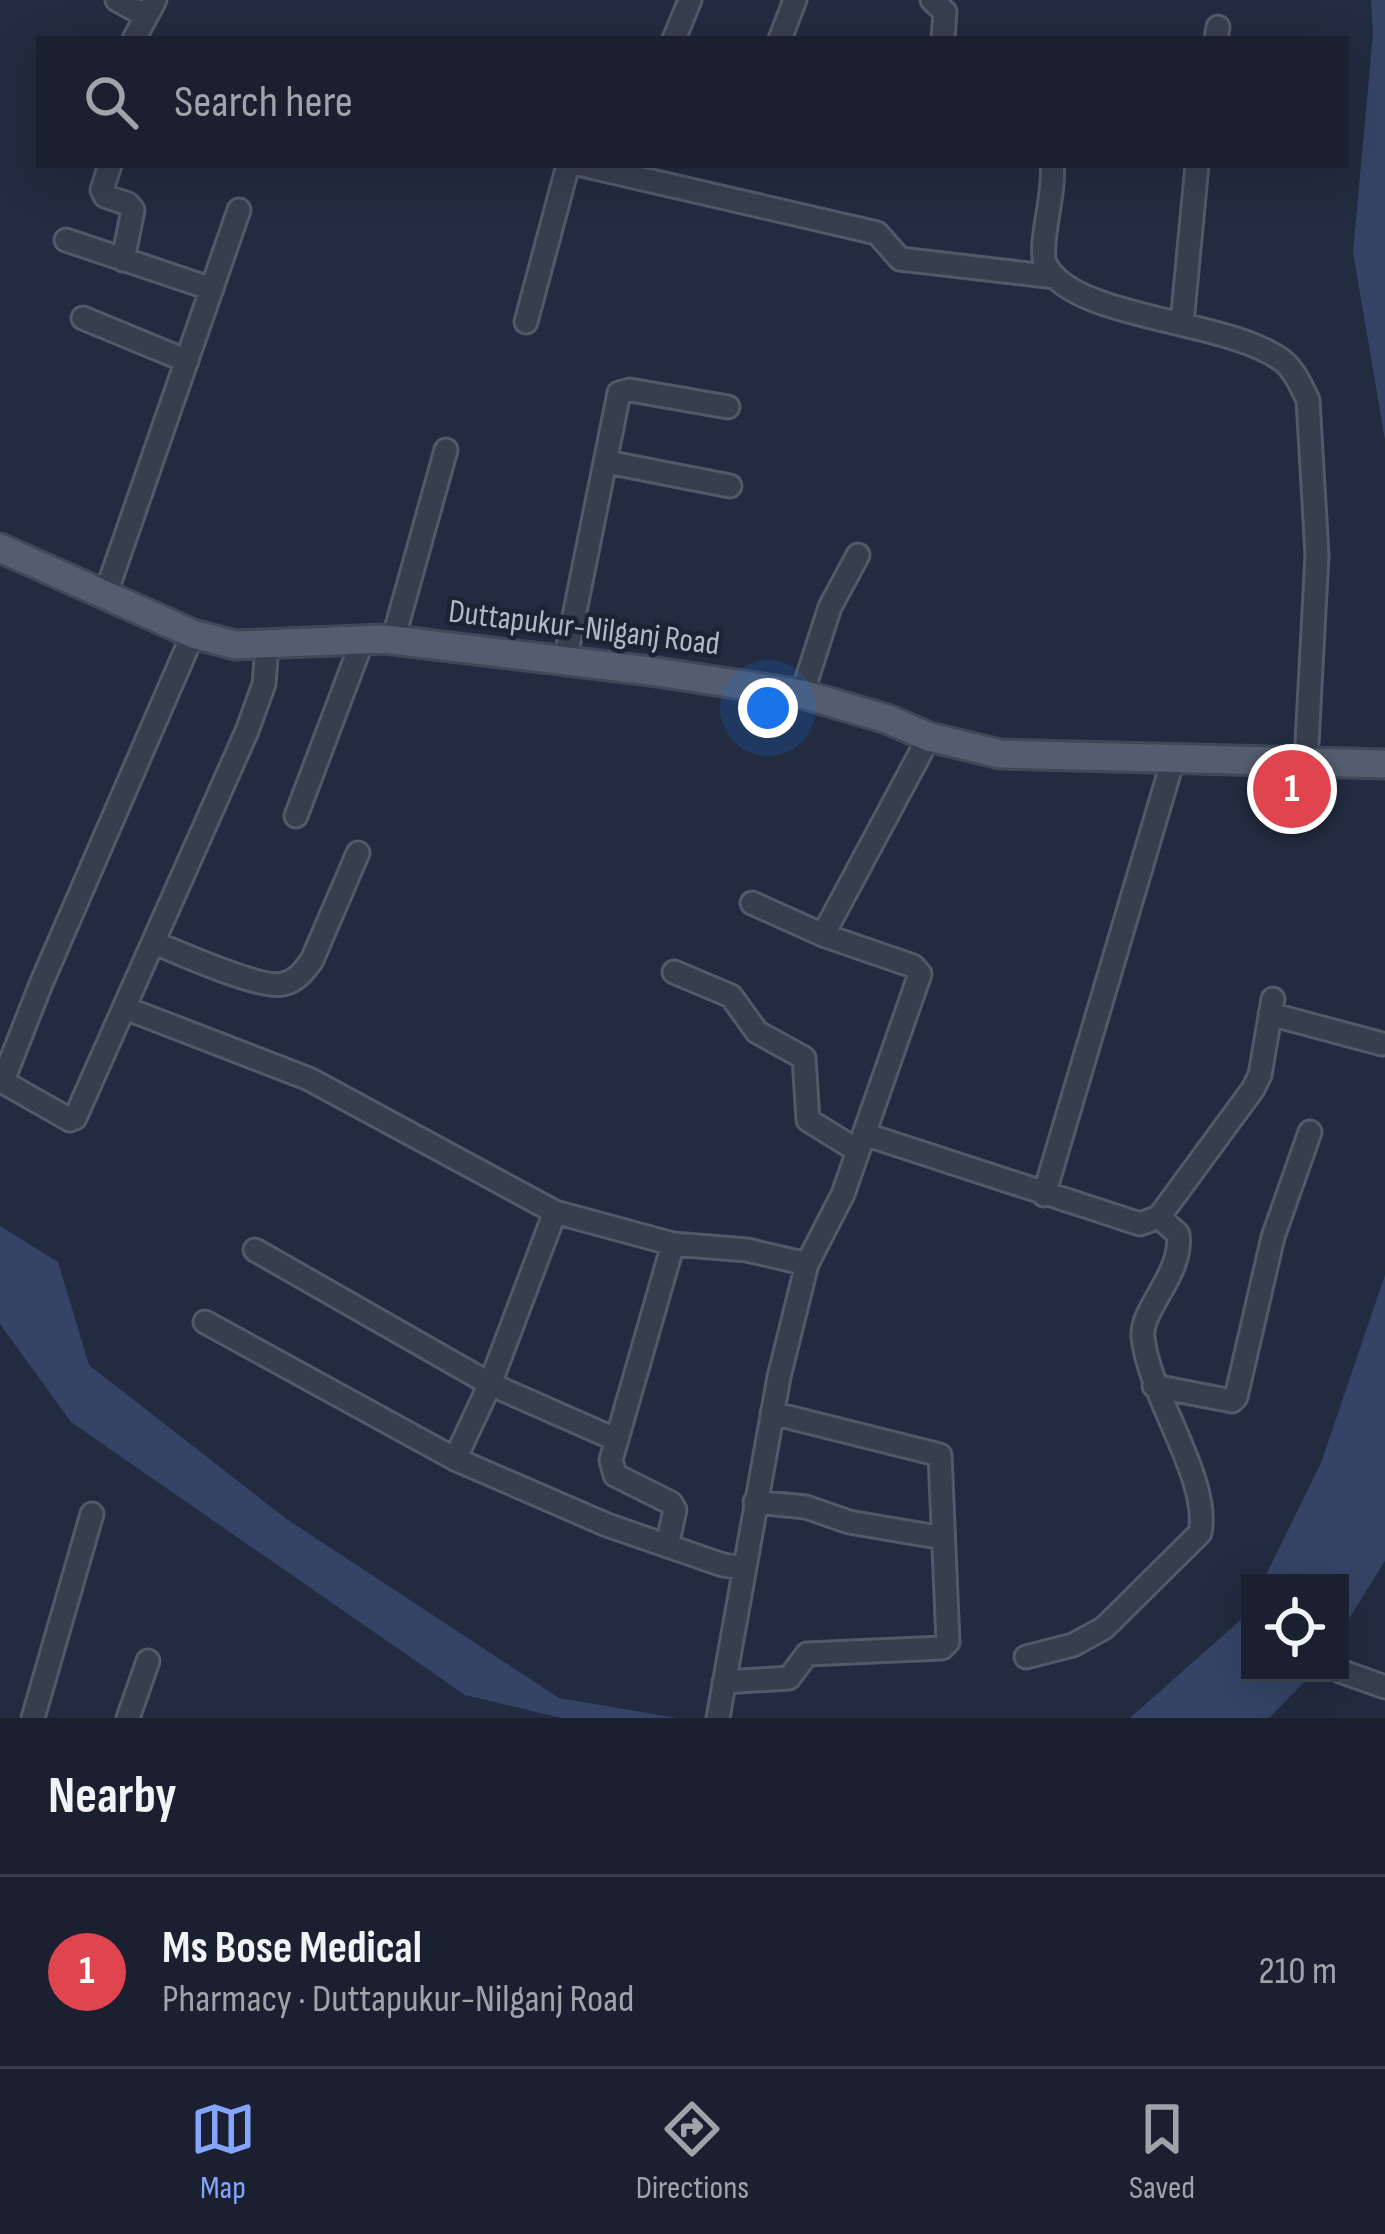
<!DOCTYPE html>
<meta charset="utf-8">
<style>
body{margin:0;font-family:"Sofia Sans Condensed",sans-serif;background:#272d3b;color:#f1f3f6}
.controls{position:absolute;right:36px;bottom:36px;display:grid;overflow:hidden;border-radius:0px;box-shadow:0 12px 48px #0002}
.controls button{width:108px;height:108px;display:grid;place-items:center;padding:0;border:0;border-bottom:3px solid #383e4b;background:#1a202f;color:#f1f3f6;font:60px sans-serif}
.you{position:absolute;left:768px;top:708px;width:42px;height:42px;margin:-30px;border:9px solid #fff;border-radius:50%;background:#1a73e8;box-shadow:0 0 0 18px #1a73e833}
.badge{display:grid;place-items:center;width:78px;height:78px;border-radius:50%;background:#84a4fd;color:#fff;font-size:39px;font-weight:700}
.pin{position:absolute;translate:-50% -50%;border:6px solid #fff;box-shadow:0 3px 12px #0006}
.list{margin:0;padding:0;list-style:none}
h2{display:flex;justify-content:space-between;align-items:center;height:156px;margin:0;padding:0 48px;font-size:51px}
h2 small{font-size:39px;font-weight:400;color:#9fa3aa}
.list li{display:grid;grid-template-columns:78px 1fr auto;gap:36px;align-items:center;box-sizing:border-box;height:192px;padding:0 48px;border-top:3px solid #383e4b}
.list b{display:block;font-size:45px;white-space:nowrap}
.list p{margin:0;font-size:39px;white-space:nowrap;color:#9fa3aa}
.list em{font-size:39px;font-style:normal;color:#9fa3aa}
.icon{flex:none;width:66px;height:66px;fill:none;stroke:currentColor;stroke-width:2;stroke-linecap:round;stroke-linejoin:round}
.map{position:relative;flex:none;width:1385px;height:1718px;overflow:hidden}
.search{position:absolute;background:#1a202f;box-shadow:0 12px 48px #0002;left:36px;right:36px;top:36px;height:132px;display:flex;align-items:center;gap:30px;box-sizing:border-box;padding:0 42px;border-radius:0px;color:#9fa3aa;font-size:45px}
.sheet{height:348px;background:#1a202f}
nav{display:flex;justify-content:space-around;align-items:center;box-sizing:border-box;height:168px;border-top:3px solid #383e4b;background:#1a202f;font-size:33px;color:#9fa3aa}
nav a{display:grid;justify-items:center;gap:6px}
nav .on{color:#84a4fd}
.map>svg:first-child{display:block}
</style>
<div class="map">
<svg width="1385" height="1718" viewBox="0 0 1385 1718">
<rect width="100%" height="100%" fill="#222b3f"/>
<path fill="#354466" d="M1371 0H1385V440L1353 252 1373 34Z
M0 1226 58 1262 89 1365 285 1518 559 1698 677 1718H561L465 1695 71 1422 0 1324Z
M1385 1275V1561L1340 1633V1583H1262L1321 1463Z
M1250 1606V1673H1313L1269 1718H1130L1245 1616Z"/>
<g fill="none" stroke-linecap="round" stroke-linejoin="round">
<g stroke="#525969" stroke-width="27">
<path id="minor" d="M117 0 146 16
M932 0 945 12 943 39
M134 39 155 0
M674 39 690 0
M780 39 795 0
M1216 39 1218 27
M110 165 102 190 105 196 128 204 133 210 123 260
M582 165 877 233 900 259 1055 277
M1052 165C1056 192 1037 248 1046 265 1074 320 1228 319 1283 361 1295 371 1301 386 1308 400L1317 555 1306 762
M66 240 212 289
M83 318 187 361
M526 322 568 165
M1182 323 1197 165
M607 462 730 486
M106 593 239 210
M193 634 41 984 4 1078 5 1083 70 1120 75 1118 247 731 264 684 267 646
M393 640 446 450
M565 661 619 393 630 390 728 407
M802 694 830 607 858 555
M296 816 363 639
M823 935 929 737
M155 943C180 953 261 990 283 984 297 981 304 971 312 960L358 853
M674 972 731 996 757 1032 804 1058 808 1120 858 1151
M125 1008 309 1079 555 1212 673 1244 747 1250 807 1264
M1270 1014 1382 1044
M864 1134 1140 1224 1159 1217 1253 1089 1260 1075 1273 999
M1044 1195 1173 760
M255 1250 490 1384 617 1440
M205 1322 455 1459 607 1525 723 1565 743 1568
M1154 1386 1232 1401 1236 1397 1273 1237 1310 1132
M455 1459 490 1384 555 1212
M755 1502 806 1507 849 1522 943 1538
M667 1546 675 1510 671 1503 615 1475 611 1460 673 1244
M1026 1657 1073 1645 1104 1628 1200 1533C1211 1479 1149 1397 1143 1337 1140 1309 1184 1273 1178 1234L1159 1217
M1340 1671 1385 1687
M724 1682 789 1678 807 1654 942 1648 948 1642 940 1455 772 1413
M33 1718 92 1514
M128 1718 148 1661
M718 1718 779 1377 807 1264 843 1194 920 974 913 966 823 935 752 903"/>
</g>
<g stroke="#404757" stroke-width="33">
<path id="major" d="M0 548 193 634 235 645 384 639 650 671 802 694 887 719 929 737 1000 754 1385 764"/>
</g>
<use href="#minor" stroke="#373e4e" stroke-width="21"/>
<use href="#major" stroke="#545c6f" stroke-width="27"/>
</g>
<g text-anchor="middle" dominant-baseline="central" stroke-width="9" stroke-linejoin="round" paint-order="stroke">
<g font-size="33" fill="#b2b9ca" stroke="#1c2333">
<text transform="translate(584 628) rotate(7)">Duttapukur-Nilganj Road</text>
</g>
</g>
</svg>
<div class="controls">
<button><svg class="icon" aria-label="locate" viewBox="0 0 24 24"><circle cx="12" cy="12" r="6"/><path d="M12 2v4M12 18v4M2 12h4M18 12h4"/></svg></button>
</div>
<div class="you"></div>
<div class="pin badge" style="left:1292px;top:789px;background:#e0444e">1</div>
<div class="search"><svg class="icon" aria-label="search" viewBox="0 0 24 24"><circle cx="10" cy="10" r="6"/><path d="M15 15l6 6"/></svg>Search here</div>
</div>
<section class="sheet">
<h2>Nearby<small></small></h2>
<ul class="list">
<li><span class="badge" style="background:#e0444e">1</span><div><b>Ms Bose Medical</b><p>Pharmacy · Duttapukur-Nilganj Road</p></div><em>210 m</em></li>
</ul>
</section>
<nav>
<a class="on"><svg class="icon" aria-label="map" viewBox="0 0 24 24"><path d="M3 6l6-2 6 2 6-2v14l-6 2-6-2-6 2zM9 4v14M15 6v14"/></svg>Map</a>
<a><svg class="icon" aria-label="directions" viewBox="0 0 24 24"><path d="M12 3l9 9-9 9-9-9zM9 14v-3h6M13 9l2 2-2 2"/></svg>Directions</a>
<a><svg class="icon" aria-label="saved" viewBox="0 0 24 24"><path d="M7 4h10v16l-5-4-5 4z"/></svg>Saved</a>
</nav>
